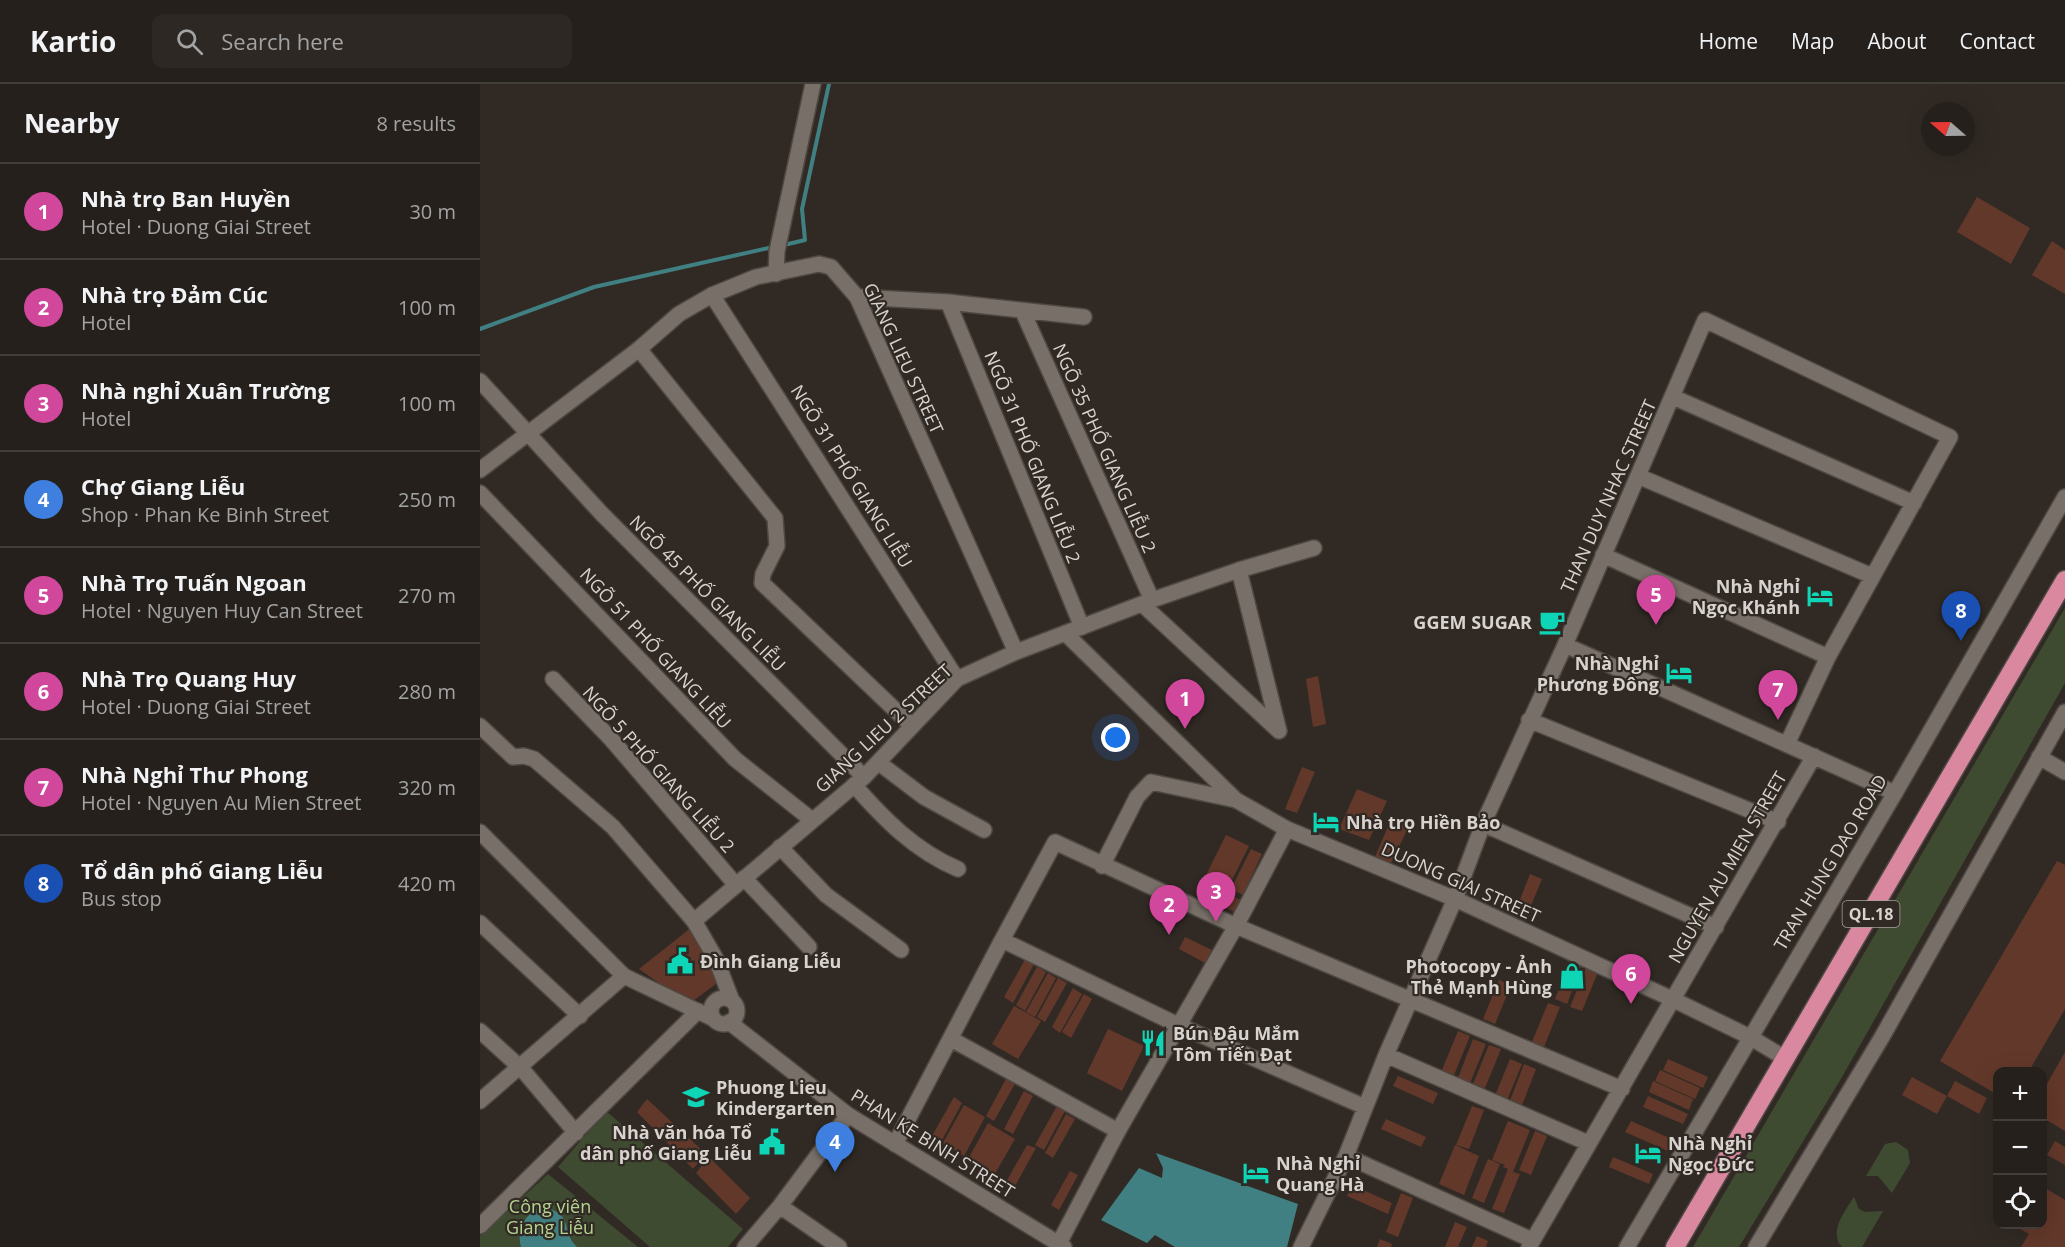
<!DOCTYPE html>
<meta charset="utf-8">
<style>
body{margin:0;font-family:"Open Sans",sans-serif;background:#2d2824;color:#f1f3f6}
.controls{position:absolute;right:18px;bottom:18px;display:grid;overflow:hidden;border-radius:12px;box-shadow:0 6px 24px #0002}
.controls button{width:54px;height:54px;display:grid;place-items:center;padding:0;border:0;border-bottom:2px solid #423e3a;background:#25201b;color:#f1f3f6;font:30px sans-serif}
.compass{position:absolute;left:1441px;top:18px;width:54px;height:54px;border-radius:50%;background:#25201b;box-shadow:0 6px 24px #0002;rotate:290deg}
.you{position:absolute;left:636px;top:654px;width:21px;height:21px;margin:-15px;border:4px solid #fff;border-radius:50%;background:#1a73e8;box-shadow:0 0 0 9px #1a73e833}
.badge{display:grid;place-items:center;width:39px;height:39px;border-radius:50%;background:#8bbbb9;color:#fff;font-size:20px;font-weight:700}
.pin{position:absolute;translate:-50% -50px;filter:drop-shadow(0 2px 3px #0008)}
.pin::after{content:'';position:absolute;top:32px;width:21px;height:18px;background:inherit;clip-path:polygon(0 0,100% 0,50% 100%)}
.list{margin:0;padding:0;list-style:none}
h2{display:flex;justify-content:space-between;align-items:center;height:78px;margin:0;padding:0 24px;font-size:26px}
h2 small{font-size:20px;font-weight:400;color:#a3a3a3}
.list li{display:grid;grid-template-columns:39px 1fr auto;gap:18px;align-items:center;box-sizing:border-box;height:96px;padding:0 24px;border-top:2px solid #423e3a}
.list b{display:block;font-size:22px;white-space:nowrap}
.list p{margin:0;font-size:20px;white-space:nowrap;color:#a3a3a3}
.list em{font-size:20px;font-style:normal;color:#a3a3a3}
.icon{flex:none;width:33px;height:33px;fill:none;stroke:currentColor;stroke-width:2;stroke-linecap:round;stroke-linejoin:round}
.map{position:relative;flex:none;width:1585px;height:1163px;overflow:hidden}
header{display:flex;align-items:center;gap:36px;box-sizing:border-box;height:84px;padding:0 30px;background:#25201b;border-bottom:2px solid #423e3a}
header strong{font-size:28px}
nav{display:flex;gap:33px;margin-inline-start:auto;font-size:21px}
.search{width:420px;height:54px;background:#2d2824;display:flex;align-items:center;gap:15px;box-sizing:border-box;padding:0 21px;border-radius:12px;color:#a3a3a3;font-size:22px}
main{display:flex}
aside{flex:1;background:#25201b}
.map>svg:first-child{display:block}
</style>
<header>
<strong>Kartio</strong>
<div class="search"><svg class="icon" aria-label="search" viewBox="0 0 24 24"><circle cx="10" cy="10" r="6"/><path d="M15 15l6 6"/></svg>Search here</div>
<nav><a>Home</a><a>Map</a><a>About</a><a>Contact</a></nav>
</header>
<main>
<aside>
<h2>Nearby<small>8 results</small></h2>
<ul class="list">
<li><span class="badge" style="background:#d1479c">1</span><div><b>Nhà trọ Ban Huyền</b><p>Hotel · Duong Giai Street</p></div><em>30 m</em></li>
<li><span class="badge" style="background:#d1479c">2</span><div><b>Nhà trọ Đảm Cúc</b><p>Hotel</p></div><em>100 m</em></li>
<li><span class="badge" style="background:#d1479c">3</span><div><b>Nhà nghỉ Xuân Trường</b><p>Hotel</p></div><em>100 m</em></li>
<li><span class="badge" style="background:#3f7fe0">4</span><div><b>Chợ Giang Liễu</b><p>Shop · Phan Ke Binh Street</p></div><em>250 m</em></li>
<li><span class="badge" style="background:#d1479c">5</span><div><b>Nhà Trọ Tuấn Ngoan</b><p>Hotel · Nguyen Huy Can Street</p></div><em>270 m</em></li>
<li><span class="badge" style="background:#d1479c">6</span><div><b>Nhà Trọ Quang Huy</b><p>Hotel · Duong Giai Street</p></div><em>280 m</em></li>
<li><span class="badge" style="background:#d1479c">7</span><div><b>Nhà Nghỉ Thư Phong</b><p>Hotel · Nguyen Au Mien Street</p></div><em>320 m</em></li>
<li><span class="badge" style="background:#1a4fb4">8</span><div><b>Tổ dân phố Giang Liễu</b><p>Bus stop</p></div><em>420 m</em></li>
</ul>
</aside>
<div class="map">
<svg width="1585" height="1163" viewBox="0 0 1585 1163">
<rect width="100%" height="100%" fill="#312a24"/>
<path fill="#3f4b31" d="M1585 524V599L1362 993 1259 1163H1213Z
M126 1027 263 1145 248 1163H170L78 1083Z
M1416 1058 1428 1066 1430 1079 1412 1109 1398 1092H1386L1405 1060Z
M68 1090 158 1163H0V1152Z
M1374 1113 1379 1125 1385 1128 1403 1127 1382 1163H1362C1348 1148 1365 1127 1374 1113Z"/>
<path fill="#418082" d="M676 1069 818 1120 807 1163H695L675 1151 667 1159 621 1136 659 1084 682 1094 683 1084Z
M62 1123C96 1130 79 1145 97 1163H41C36 1146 46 1128 62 1123Z"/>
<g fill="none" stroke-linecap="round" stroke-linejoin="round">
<path stroke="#418082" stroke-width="4" d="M304 161 325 156 322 125 349 0
M0 245 114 203 293 163"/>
</g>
<path fill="#62382a" d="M1497 113 1550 144 1531 180 1477 148Z
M1572 157 1585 166V210L1552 191Z
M838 592 846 640 833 643 826 595Z
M822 683 835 688 817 729 805 725Z
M877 705 907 717 889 756 859 745Z
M912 733 930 740 911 779 895 773Z
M746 751 769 762 749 802 726 791Z
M771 765 782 770 763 811 751 805Z
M1577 777 1585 781V925L1549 987 1518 988V1011L1460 977Z
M1050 790 1062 795 1045 836 1034 831Z
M723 799 761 816 755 828 718 810Z
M212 843 241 896 209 920 159 885Z
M705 853 732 866 725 879 699 865Z
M546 874 554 880 533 919 524 913Z
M1090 876 1102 881 1087 920 1075 915Z
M557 883 566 888 545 927 536 921Z
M1106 884 1118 888 1102 927 1090 923Z
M568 889 576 894 555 933 546 928Z
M578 894 587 899 565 938 557 933Z
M1019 896 1031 901 1015 940 1003 935Z
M593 904 602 910 580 949 572 943Z
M604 910 612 915 591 954 582 948Z
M1068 919 1080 923 1064 963 1052 958Z
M534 922 561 937 538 975 512 960Z
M628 945 664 962 642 1007 607 989Z
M978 947 990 952 974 991 962 986Z
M993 955 1006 960 990 999 978 994Z
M1009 961 1021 965 1005 1004 993 1000Z
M1585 968V1047L1563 1034V1007Z
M1030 975 1042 980 1026 1019 1014 1014Z
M1188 975 1228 993 1223 1004 1183 986Z
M1044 980 1056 985 1041 1024 1029 1019Z
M1180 986 1220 1004 1215 1015 1175 997Z
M918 992 958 1009 953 1020 913 1002Z
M527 993 536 998 514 1037 506 1032Z
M1432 993 1467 1012 1457 1030 1422 1011Z
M1173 997 1213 1015 1209 1026 1169 1008Z
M1475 997 1507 1014 1499 1030 1467 1012Z
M544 1007 553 1012 533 1050 524 1045Z
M1168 1012 1208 1030 1203 1040 1163 1023Z
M474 1013 482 1019 461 1058 452 1052Z
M167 1015 226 1070 213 1085 157 1028Z
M484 1021 505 1033 484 1072 463 1059Z
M577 1022 585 1027 564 1066 555 1061Z
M992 1022 1004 1026 989 1065 976 1061Z
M586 1030 595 1035 573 1074 565 1069Z
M906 1035 946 1053 941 1063 901 1045Z
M1028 1037 1050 1046 1033 1088 1040 1090 1024 1129 1012 1125 1028 1085 1023 1083 1025 1081 1012 1076Z
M1151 1037 1194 1056 1188 1067 1145 1048Z
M508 1039 535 1055 513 1093 487 1077Z
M1055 1047 1067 1052 1051 1091 1039 1086Z
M1575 1057 1585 1063V1081L1567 1071Z
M547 1061 556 1064 535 1102 526 1098Z
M975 1061 999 1072 984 1111 959 1100Z
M229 1073 270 1114 256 1130 216 1089Z
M1133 1073 1173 1090 1169 1100 1129 1083Z
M1008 1075 1020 1080 1004 1119 992 1114Z
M590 1087 598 1091 579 1126 571 1121Z
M872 1101 912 1119 908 1130 867 1112Z
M1565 1104 1585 1116V1163H1541L1549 1150 1532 1140H1563V1109Z
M921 1109 933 1114 918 1153 906 1148Z
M975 1138 987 1143 978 1163H965Z
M997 1152 1008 1157 1006 1163H992Z
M900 1155 912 1160 911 1163H897Z"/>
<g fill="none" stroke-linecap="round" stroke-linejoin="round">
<g stroke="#4e4843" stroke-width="18">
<path id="street" d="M296 190 297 167 333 0
M232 211 477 595
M377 213 468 218 604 233
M468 218 602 543
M543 228 672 516
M159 265 295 434 297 462 283 490 282 499 431 641
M0 297 122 430 384 693
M1193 313 1434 419
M1158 392 1392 492
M0 409 255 675 332 736
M1123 471 1348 573
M759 486 799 647
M662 520 799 647
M1085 561 1415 709
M73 595 131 655 256 801
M1049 636 1298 738
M0 642 33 673 44 672 54 675 133 743 214 837
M399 679 444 713 504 746
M374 701C404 735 435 767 478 785
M1003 740 1236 843
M0 748 144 892
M300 763 346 811 421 866
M622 782 657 713 671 698 756 716
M264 794 329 863
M0 839 100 932
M522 856 575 758 756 842 1142 1005
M0 947 41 984 96 1049
M471 955 638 1047
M906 971 1108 1059
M415 1060 522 856 698 941 885 1023
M866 1072 1052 1156
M300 1122 359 1163
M0 1142 218 927
M265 1163 300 1122 368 1031
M821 1163 866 1072 906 971 975 815 1003 740 1085 561 1225 236 1470 353 1348 573 1307 660
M1049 1163 1334 672"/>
</g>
<g stroke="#4e4843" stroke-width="18">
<path id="secondary" d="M0 386 159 265 199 230 232 211 276 193 339 180 351 183 377 213 536 568
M585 549 756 716 807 745 975 815 1192 915 1270 953 1306 975
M1559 673 1585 688
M231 927a13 13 0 1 1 26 0a13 13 0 1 1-26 0Z
M252 917 236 875 214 837 384 693 477 595 536 568 672 516 759 486 834 464
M249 938 368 1031 584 1163
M0 1017 144 892 234 935
M577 1163 638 1047 756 842 807 745
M1147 1163 1415 709 1585 413
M1276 1163 1402 953 1585 628"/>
</g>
<g stroke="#4e4843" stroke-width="21">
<path id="highway" d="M1195 1163 1585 496"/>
</g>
<use href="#street" stroke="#786f68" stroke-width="15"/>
<use href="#secondary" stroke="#786f68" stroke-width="15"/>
<use href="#highway" stroke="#d988a0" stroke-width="18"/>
</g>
<defs>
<g id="hotel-bare" transform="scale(2.07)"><path d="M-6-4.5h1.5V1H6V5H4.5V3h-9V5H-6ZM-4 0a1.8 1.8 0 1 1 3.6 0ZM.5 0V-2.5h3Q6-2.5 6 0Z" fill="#0dd5b5" stroke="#312a24" stroke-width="2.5" paint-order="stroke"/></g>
<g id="cafe-bare" transform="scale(2.07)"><path d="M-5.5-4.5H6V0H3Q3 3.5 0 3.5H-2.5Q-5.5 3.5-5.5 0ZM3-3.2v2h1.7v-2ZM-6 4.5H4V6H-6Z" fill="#0dd5b5" stroke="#312a24" stroke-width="2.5" paint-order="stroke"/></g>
<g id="civic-bare" transform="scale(2.07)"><path d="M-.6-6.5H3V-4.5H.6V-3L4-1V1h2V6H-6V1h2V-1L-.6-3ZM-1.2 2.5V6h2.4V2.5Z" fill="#0dd5b5" stroke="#312a24" stroke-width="2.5" paint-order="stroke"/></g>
<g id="shop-bare" transform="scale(2.07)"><path d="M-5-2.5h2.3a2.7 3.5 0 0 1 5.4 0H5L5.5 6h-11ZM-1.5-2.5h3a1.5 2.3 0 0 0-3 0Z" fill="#0dd5b5" stroke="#312a24" stroke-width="2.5" paint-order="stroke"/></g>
<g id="restaurant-bare" transform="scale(2.07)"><path d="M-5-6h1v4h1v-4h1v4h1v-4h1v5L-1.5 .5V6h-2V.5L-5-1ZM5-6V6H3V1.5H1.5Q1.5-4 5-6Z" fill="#0dd5b5" stroke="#312a24" stroke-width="2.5" paint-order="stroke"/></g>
<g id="school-bare" transform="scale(2.07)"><path d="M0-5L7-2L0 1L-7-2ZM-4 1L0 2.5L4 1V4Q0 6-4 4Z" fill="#0dd5b5" stroke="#312a24" stroke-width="2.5" paint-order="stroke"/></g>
</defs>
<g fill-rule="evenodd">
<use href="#hotel-bare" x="1340" y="512"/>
<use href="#cafe-bare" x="1072" y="538"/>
<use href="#hotel-bare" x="1199" y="589"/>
<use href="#hotel-bare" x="846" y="738"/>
<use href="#civic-bare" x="200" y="877"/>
<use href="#shop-bare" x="1092" y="892"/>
<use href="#restaurant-bare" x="673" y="959"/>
<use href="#school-bare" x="216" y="1013"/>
<use href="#civic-bare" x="292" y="1058"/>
<use href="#hotel-bare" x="1168" y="1069"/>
<use href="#hotel-bare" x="776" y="1089"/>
</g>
<g text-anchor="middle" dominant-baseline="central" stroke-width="4.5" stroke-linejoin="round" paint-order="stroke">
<rect fill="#312a24" stroke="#a6a09c" stroke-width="1.5" x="1362.5" y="817" width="57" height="26" rx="4.5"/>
<g font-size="16" font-weight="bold" fill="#d8d3cf">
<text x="1391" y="830">QL.18</text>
</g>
<g font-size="18" fill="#d8d3cf" stroke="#312a24">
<text transform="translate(424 274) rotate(65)">GIANG LIEU STREET</text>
<text transform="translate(625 364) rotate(66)">NGÕ 35 PHỐ GIANG LIỄU 2</text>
<text transform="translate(553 373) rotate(68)">NGÕ 31 PHỐ GIANG LIỄU 2</text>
<text transform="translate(372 392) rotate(58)">NGÕ 31 PHỐ GIANG LIỄU</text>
<text transform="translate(1128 412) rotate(-66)">THAN DUY NHAC STREET</text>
<text transform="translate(228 509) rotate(45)">NGÕ 45 PHỐ GIANG LIỄU</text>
<text transform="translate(176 564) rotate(47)">NGÕ 51 PHỐ GIANG LIỄU</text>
<text transform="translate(403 644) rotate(-43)">GIANG LIEU 2 STREET</text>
<text transform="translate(179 685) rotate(48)">NGÕ 5 PHỐ GIANG LIỄU 2</text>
<text transform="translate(1350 778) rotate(-59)">TRAN HUNG DAO ROAD</text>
<text transform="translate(1247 783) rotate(-60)">NGUYEN AU MIEN STREET</text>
<text transform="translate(981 798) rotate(24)">DUONG GIAI STREET</text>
<text transform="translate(453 1059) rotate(32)">PHAN KE BINH STREET</text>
</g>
<g font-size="18" font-weight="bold" fill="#d8d3cf" stroke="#312a24" text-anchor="start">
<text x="1320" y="502" text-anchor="end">Nhà Nghỉ<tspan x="1320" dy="21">Ngọc Khánh</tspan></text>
<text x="1052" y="538" text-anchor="end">GGEM SUGAR</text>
<text x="1179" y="579" text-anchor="end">Nhà Nghỉ<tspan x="1179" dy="21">Phương Đông</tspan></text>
<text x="866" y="738">Nhà trọ Hiền Bảo</text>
<text x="220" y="877">Đình Giang Liễu</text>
<text x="1072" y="882" text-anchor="end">Photocopy - Ảnh<tspan x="1072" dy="21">Thẻ Mạnh Hùng</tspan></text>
<text x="693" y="949">Bún Đậu Mắm<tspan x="693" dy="21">Tôm Tiến Đạt</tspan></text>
<text x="236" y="1003">Phuong Lieu<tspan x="236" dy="21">Kindergarten</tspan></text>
<text x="272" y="1048" text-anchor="end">Nhà văn hóa Tổ<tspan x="272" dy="21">dân phố Giang Liễu</tspan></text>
<text x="1188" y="1059">Nhà Nghỉ<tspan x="1188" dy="21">Ngọc Đức</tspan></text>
<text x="796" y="1079">Nhà Nghỉ<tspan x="796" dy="21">Quang Hà</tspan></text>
</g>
<g font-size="18" fill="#b4d391" stroke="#312a24">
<text x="70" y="1122">Công viên<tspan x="70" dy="21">Giang Liễu</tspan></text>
</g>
</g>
</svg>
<div class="controls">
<button>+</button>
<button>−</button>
<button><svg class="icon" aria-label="locate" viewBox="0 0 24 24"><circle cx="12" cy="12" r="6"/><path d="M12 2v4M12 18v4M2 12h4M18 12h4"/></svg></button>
</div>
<svg class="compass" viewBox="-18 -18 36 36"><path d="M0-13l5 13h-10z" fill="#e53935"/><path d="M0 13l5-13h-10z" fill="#a3a3a3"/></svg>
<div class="you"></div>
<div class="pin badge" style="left:705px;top:645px;background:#d1479c">1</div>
<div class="pin badge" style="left:689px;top:851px;background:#d1479c">2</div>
<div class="pin badge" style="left:736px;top:838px;background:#d1479c">3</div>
<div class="pin badge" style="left:355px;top:1088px;background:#3f7fe0">4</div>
<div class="pin badge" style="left:1176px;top:541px;background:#d1479c">5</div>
<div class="pin badge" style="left:1151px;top:920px;background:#d1479c">6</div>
<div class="pin badge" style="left:1298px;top:636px;background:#d1479c">7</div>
<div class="pin badge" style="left:1481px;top:557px;background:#1a4fb4">8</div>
</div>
</main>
